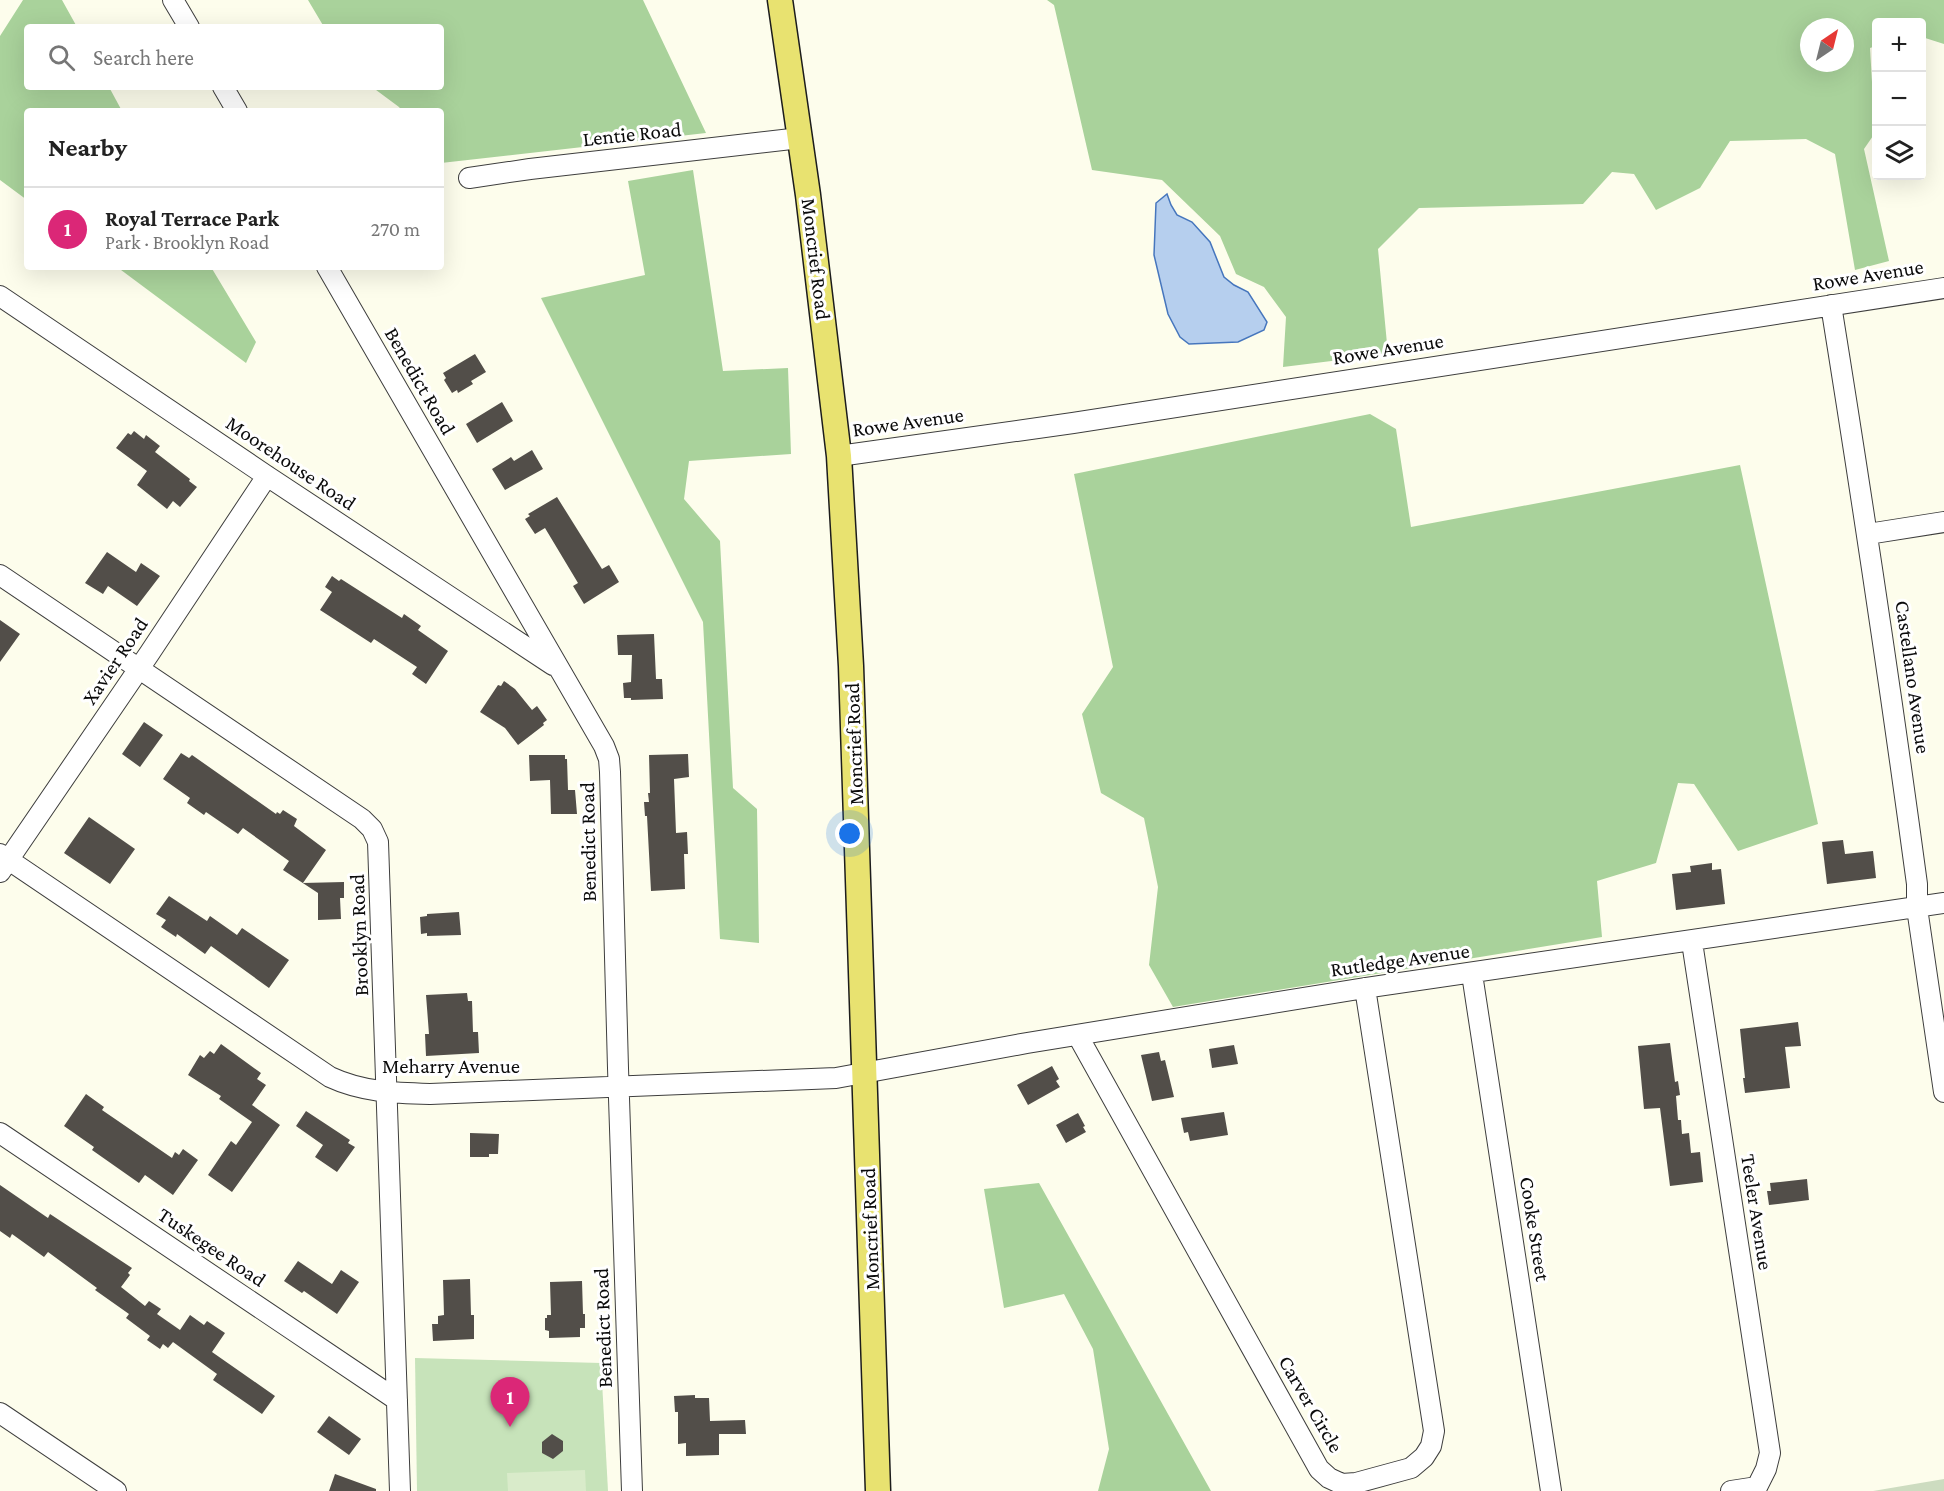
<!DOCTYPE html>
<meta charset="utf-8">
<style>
body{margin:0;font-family:"Crimson Pro",serif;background:#f6f6f6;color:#222}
.controls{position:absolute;right:18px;top:18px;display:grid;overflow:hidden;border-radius:6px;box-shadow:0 6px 24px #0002}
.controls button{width:54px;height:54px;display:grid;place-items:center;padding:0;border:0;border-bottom:2px solid #e0e0e0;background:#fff;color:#222;font:30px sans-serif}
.compass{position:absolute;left:1800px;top:18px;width:54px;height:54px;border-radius:50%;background:#fff;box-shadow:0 6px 24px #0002;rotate:35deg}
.you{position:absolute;left:850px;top:834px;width:21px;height:21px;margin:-15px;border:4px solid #fff;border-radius:50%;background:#1a73e8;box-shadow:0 0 0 9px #1a73e833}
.badge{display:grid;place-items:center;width:39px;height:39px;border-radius:50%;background:#db2777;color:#fff;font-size:20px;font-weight:700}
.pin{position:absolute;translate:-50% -50px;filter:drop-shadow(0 2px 3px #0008)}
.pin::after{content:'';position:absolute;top:32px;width:21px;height:18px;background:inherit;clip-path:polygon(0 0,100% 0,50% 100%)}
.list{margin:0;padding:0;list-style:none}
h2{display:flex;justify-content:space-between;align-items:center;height:78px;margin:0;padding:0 24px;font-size:26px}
h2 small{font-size:20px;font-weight:400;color:#767676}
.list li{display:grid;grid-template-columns:39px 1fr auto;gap:18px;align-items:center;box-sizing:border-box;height:84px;padding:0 24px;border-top:2px solid #e0e0e0}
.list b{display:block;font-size:22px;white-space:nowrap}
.list p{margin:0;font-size:20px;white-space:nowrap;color:#767676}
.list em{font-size:20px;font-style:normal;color:#767676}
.icon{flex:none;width:33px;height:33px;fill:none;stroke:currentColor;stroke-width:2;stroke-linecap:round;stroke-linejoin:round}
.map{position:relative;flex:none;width:1944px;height:1491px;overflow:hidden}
.search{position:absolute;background:#fff;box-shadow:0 6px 24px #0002;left:24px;top:24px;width:420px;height:66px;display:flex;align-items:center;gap:15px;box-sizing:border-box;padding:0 21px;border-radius:6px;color:#767676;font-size:22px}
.panel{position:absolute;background:#fff;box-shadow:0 6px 24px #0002;left:24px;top:108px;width:420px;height:162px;border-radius:6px}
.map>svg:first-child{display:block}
</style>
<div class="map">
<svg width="1944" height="1491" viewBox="0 0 1944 1491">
<rect width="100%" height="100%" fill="#fdfdec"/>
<path fill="#c7e3ba" d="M415 1358 601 1363 608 1491H417Z"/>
<path fill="#a9d29b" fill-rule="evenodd" d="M23 0H62L77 27H27V87H109L122 111H27V200L0 180V36Z
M308 0H643L706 133 441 163V111H402L399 107 372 87H441V27H324Z
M1047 0H1944V44L1922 37V22H1876V46L1870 48 1875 133 1864 149 1889 261 1855 270 1835 154 1806 139 1730 141 1700 188 1656 210 1634 174 1612 172 1583 204 1419 208 1378 249 1388 354 1283 367 1286 317 1264 287 1236 274 1220 236 1162 180 1092 170 1054 5ZM1809 27H1845V63H1809Z
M693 170 723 371 788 368 791 454 689 461 684 499 720 541 733 788 757 809 759 943 720 939 703 622 541 298 645 275 628 181Z
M117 267H211L256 342 246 363Z
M1370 414 1396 429 1411 527 1740 465 1818 824 1738 851 1694 784 1678 783 1656 863 1597 881 1602 937 1173 1007 1149 965 1158 887 1144 818 1101 793 1082 714 1113 667 1074 474Z
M1039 1183 1211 1491H1098L1109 1449 1093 1349 1064 1294 1004 1308 984 1189Z"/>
<path fill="#cddcc0" d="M1944 1479V1491H1873Z"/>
<path fill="#d9ebca" d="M585 1470 586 1491H508L507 1473Z"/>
<path fill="#b6cfee" stroke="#4676bd" stroke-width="1.5" d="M1167 194 1171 205 1177 215 1192 222 1210 242 1224 277 1234 285 1248 292 1267 322 1264 330 1238 342 1189 344 1180 337 1168 314 1154 255 1156 203Z"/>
<path fill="#524e49" d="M475 354 486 372 471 381 473 384 458 393 457 390 452 393 444 380 446 378 443 373Z
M502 402 513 421 477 443 466 424Z
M134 431 144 439 146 435 160 446 155 452 190 479 189 481 197 487 180 507 173 501 167 509 137 485 147 471 116 448 128 433 131 435Z
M532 450 543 469 505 490 492 469 511 457 514 461Z
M557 497 602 569 609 565 619 582 584 604 573 586 578 583 545 528 535 534 525 519 530 516 528 514Z
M107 552 136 572 141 563 160 576 137 606 108 586 103 594 85 583Z
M332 576 339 581 341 579 402 618 404 614 421 626 418 630 448 651 426 684 412 674 417 667 374 639 371 643 320 610 332 592 325 587Z
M0 620 20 634 0 662Z
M654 634 656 679H662L663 699 631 700V698H624L623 683 631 682 632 655H618L617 635Z
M504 681 515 689 532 710 537 706 547 720 543 723 544 725 518 745 505 728 480 712 498 685 501 686Z
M144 722 163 735 140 767 122 754Z
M181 753 189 758 192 755 276 814 277 812 280 814 283 810 297 819 294 826 326 850 303 883 344 882V898H340L341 919 318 920V893L283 870 289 861 243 828 238 834 206 812 204 815 187 803 190 798 163 779Z
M688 754 689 777 674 779 676 833 687 832 688 854H684L685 889 651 891 647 816H645L644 802H649L648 793H650L649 755Z
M529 755H565V759H567L568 790H575L577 814H551L550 780 530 781Z
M89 817 135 849 110 884 64 853Z
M1843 840 1845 854 1873 851 1876 878 1827 884 1822 842Z
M1712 863V870L1721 869 1725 904 1676 910 1672 874 1691 872 1690 866Z
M169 896 207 921 210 916 237 935 242 928 289 960 269 988 211 946 205 954 177 934 176 937 161 927 166 920 156 914Z
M459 912 461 935 427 936V933L421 934 420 917 427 916V914Z
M467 993 468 1001H472L473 1032H478L479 1053 426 1056 425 1034H429L426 995Z
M1798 1022 1801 1046 1785 1047 1790 1088 1745 1093 1743 1078H1745L1740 1029Z
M1670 1043 1675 1082 1678 1081 1680 1095 1676 1096 1678 1120H1681L1682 1134 1689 1133 1691 1153 1700 1152 1703 1182 1670 1186 1660 1108 1644 1109 1638 1046Z
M221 1044 261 1073 257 1079 266 1085 252 1105 280 1125 232 1192 208 1175 231 1141 236 1145 252 1122 219 1099 221 1096 188 1075 200 1055 204 1058 210 1051 214 1054Z
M1234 1045 1238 1064 1212 1068 1209 1049Z
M1159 1052 1161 1061 1165 1060 1174 1097 1152 1101 1141 1055Z
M1052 1066 1059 1079 1056 1081 1060 1087 1028 1105 1017 1085Z
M86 1094 104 1107 102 1110 172 1158 175 1152 179 1155 183 1149 198 1160 173 1195 145 1175 139 1183 92 1150 94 1147 64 1126Z
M306 1111 350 1140 348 1143 355 1147 337 1172 315 1157 323 1145 296 1126Z
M1224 1112 1228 1135 1190 1141 1188 1132 1184 1133 1181 1118Z
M1078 1113 1085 1126 1083 1127 1086 1132 1066 1143 1056 1125Z
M470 1133 499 1134 498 1154H489V1157H470Z
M1807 1179 1809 1200 1769 1205 1767 1191H1771L1770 1183Z
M0 1185 48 1218 50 1214 132 1268 128 1273 130 1275 121 1287 145 1306 149 1301 161 1309 157 1314 180 1330 190 1315 204 1325 207 1321 225 1333 212 1352 275 1396 262 1414 213 1380 217 1374 173 1342 168 1348 163 1344 160 1349 147 1340 150 1336 126 1318 129 1314 95 1290 97 1288 48 1252 44 1257 12 1234 10 1238 0 1231Z
M298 1261 332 1284 341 1270 359 1282 337 1314 304 1291 302 1293 284 1281Z
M470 1279 471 1315H474V1339L433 1341 432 1324H438V1316L444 1315 443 1280Z
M582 1281 583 1314H585V1328H580V1337L549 1338V1331L545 1330V1318H547V1315H551L550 1282Z
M695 1395V1398H709L710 1421 745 1420 746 1434H719V1455L686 1456V1443L678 1444V1412H675L674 1396Z
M329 1416 361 1439 349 1455 317 1432Z
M552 1434 563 1441V1451L553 1459 542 1453V1442Z
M335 1474 376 1489V1491H329Z"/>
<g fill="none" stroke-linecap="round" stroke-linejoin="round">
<g stroke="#3e3e3e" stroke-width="22">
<path id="minor" d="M173 0 189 27
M223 87 237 111
M469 178 530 169 800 138
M327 267 604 746 609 759 610 772 618 1068 632 1491
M0 296 267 476 553 665
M1831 305C1862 498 1891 691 1917 884V908L1944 1092
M839 456 1073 423 1944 288
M1868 534 1944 522
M0 575 362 819 372 829 378 842 400 1491
M0 854 330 1077C362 1092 395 1093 430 1094L836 1078 1027 1043 1365 988 1944 903
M0 872 149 654 267 476
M1692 942 1770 1453 1766 1469 1757 1487 1731 1491
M1472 974 1551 1491
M1078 1036 1319 1469 1329 1478 1342 1484 1356 1483 1411 1468 1424 1457 1431 1446 1434 1431 1365 988
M0 1133 397 1400
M0 1413 116 1491"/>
</g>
<g stroke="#1c1c1c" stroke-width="27">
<path id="major" d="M780 0 808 195 839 456 851 666 878 1491"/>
</g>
<use href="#minor" stroke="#fff" stroke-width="20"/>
<use href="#major" stroke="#e8e270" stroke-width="24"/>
</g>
<g text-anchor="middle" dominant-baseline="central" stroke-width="6" stroke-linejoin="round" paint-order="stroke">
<g font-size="21" fill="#0b0b0b" stroke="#fff">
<text transform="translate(632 134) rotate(-6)">Lentie Road</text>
<text transform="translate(816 259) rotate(83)">Moncrief Road</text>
<text transform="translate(1868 275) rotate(-9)">Rowe Avenue</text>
<text transform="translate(1388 349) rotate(-9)">Rowe Avenue</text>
<text transform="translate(420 381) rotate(60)">Benedict Road</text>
<text transform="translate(908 422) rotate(-8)">Rowe Avenue</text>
<text transform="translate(291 463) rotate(34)">Moorehouse Road</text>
<text transform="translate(115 661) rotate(-56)">Xavier Road</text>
<text transform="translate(1913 677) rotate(82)">Castellano Avenue</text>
<text transform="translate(854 744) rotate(-92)">Moncrief Road</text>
<text transform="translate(588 842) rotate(-91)">Benedict Road</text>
<text transform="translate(359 935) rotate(-92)">Brooklyn Road</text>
<text transform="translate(1400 960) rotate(-8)">Rutledge Avenue</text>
<text x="451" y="1066">Meharry Avenue</text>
<text transform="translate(1757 1212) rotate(81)">Teeler Avenue</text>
<text transform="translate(870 1229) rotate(-92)">Moncrief Road</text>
<text transform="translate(1535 1229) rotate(81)">Cooke Street</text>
<text transform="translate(212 1247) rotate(34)">Tuskegee Road</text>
<text transform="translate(603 1328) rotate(-92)">Benedict Road</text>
<text transform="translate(1311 1404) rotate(60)">Carver Circle</text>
</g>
</g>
</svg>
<div class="controls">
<button>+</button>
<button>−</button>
<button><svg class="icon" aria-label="layers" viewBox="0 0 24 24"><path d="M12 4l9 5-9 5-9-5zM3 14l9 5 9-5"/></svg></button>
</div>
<svg class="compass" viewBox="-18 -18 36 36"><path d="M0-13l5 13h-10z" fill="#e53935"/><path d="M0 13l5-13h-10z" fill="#767676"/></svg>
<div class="you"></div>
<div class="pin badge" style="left:510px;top:1427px">1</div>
<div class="search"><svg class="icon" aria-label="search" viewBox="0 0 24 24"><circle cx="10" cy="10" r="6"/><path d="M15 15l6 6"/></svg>Search here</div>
<section class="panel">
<h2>Nearby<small></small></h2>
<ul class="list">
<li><span class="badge">1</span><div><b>Royal Terrace Park</b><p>Park · Brooklyn Road</p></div><em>270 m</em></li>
</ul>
</section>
</div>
